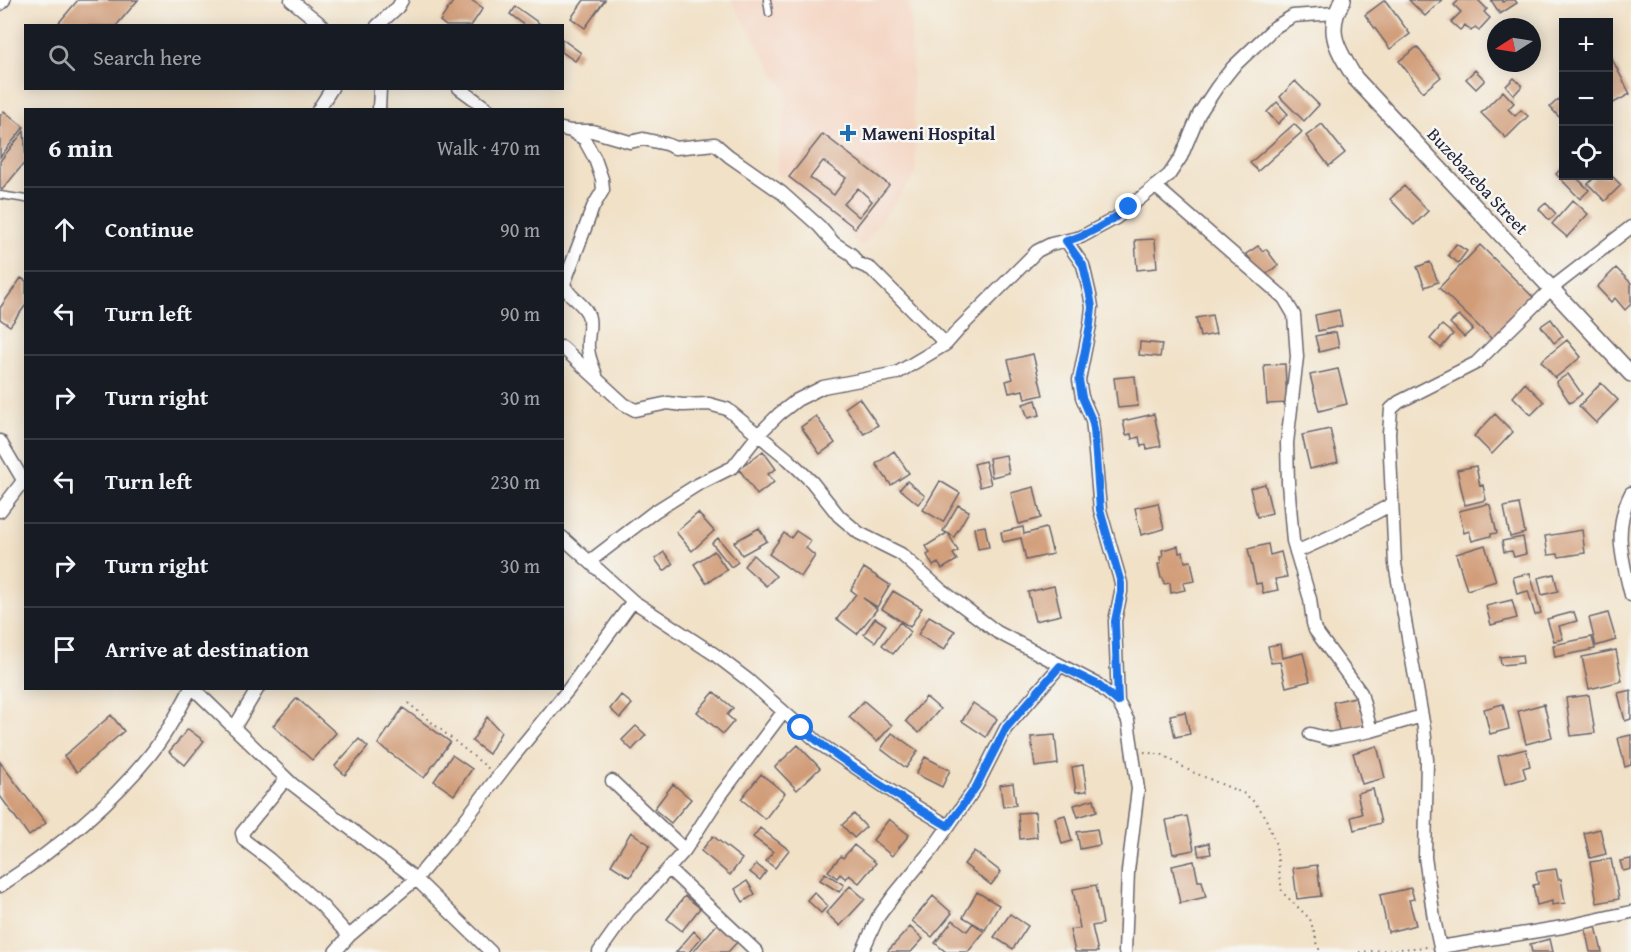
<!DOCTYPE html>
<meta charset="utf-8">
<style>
body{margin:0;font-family:"Gentium Book Plus",serif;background:#242831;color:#f1f3f6}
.controls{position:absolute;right:18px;top:18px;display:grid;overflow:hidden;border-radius:0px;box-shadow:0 3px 15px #0003}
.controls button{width:54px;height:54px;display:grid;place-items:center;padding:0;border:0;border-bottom:2px solid #363941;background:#171b24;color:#f1f3f6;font:30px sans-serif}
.compass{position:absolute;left:1487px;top:18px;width:54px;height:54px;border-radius:50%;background:#171b24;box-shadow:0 3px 15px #0003;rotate:258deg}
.stop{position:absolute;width:18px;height:18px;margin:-14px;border:4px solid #1a73e8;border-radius:50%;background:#fff}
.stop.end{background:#1a73e8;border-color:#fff;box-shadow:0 2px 6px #0008}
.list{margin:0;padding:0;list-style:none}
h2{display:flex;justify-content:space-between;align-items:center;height:78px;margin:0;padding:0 24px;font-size:26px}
h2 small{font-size:20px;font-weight:400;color:#9ea1a6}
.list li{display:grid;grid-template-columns:39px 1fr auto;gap:18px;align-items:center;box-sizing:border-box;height:84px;padding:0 24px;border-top:2px solid #363941}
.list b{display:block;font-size:22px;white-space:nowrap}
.list em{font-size:20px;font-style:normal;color:#9ea1a6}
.icon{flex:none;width:33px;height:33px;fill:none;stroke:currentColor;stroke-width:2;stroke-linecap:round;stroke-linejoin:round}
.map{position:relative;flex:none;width:1631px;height:952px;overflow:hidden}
.search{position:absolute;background:#171b24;box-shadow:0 3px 15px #0003;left:24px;top:24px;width:540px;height:66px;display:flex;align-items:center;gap:15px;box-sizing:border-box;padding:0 21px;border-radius:0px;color:#9ea1a6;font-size:22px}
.panel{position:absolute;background:#171b24;box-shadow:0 3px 15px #0003;left:24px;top:108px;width:540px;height:582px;border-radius:0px}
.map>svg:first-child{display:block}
</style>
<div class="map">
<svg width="1631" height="952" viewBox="0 0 1631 952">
<rect width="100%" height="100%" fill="#f6f6f2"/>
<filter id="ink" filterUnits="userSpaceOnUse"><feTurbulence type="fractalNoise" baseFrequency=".0167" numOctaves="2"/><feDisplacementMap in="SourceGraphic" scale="12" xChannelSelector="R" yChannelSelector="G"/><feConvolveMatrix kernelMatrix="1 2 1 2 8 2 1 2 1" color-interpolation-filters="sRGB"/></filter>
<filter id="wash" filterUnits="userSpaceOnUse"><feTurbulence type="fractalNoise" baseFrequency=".008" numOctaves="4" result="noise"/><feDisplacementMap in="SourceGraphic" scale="24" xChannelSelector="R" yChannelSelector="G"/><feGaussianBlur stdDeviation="1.35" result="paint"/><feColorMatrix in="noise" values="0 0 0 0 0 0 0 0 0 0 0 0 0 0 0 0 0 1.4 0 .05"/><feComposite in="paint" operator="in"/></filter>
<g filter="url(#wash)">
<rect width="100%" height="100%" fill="#f1e1c7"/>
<path fill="#f4d3c0" d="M731 0H910L916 173 862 247 776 172 787 94Z"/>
<g id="blocks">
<path fill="#d19c78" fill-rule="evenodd" d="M78 0H138L116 26H56Z
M454 0H471L483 8 471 26H446L440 21Z
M584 0H605L585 28 571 18Z
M1385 0 1410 34 1390 49 1365 15Z
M1409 0H1442L1425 16Z
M1459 0H1478L1487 9 1484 12 1490 18 1479 30 1475 27 1471 31 1465 25 1460 30 1451 22 1461 12 1454 5Z
M1491 0H1502L1503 2 1506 0H1515L1517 3 1500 14Z
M515 6 543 26H526L510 14Z
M562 39 581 53 575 61 562 52Z
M1417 47 1441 77 1423 92 1399 61Z
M1611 57 1630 94 1608 106V58Z
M1475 70 1485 80 1476 89 1466 79Z
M1514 78 1522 86 1514 95 1506 86Z
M1295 81 1319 105 1304 121 1280 97Z
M1503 91 1514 103 1508 109 1515 116 1521 110 1528 116 1506 138 1481 113Z
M1564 94V113L1559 117 1550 107Z
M1277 102 1288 114 1278 124 1267 112Z
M4 111 24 127 0 157V116Z
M1294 124 1302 132 1258 171 1250 163Z
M1322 124 1345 153 1329 166 1306 136Z
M24 131 26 161 2 190 0 188V161Z
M823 134 889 185 855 228 789 177ZM823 161 846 178 834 195 810 178ZM858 188 872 201 859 217 844 204Z
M1564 166V176H1575L1589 190 1580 199 1556 174Z
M1608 172 1621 185 1605 201 1588 184 1596 176H1608Z
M1404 186 1428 211 1414 225 1390 199Z
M1573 200 1588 214 1567 237 1552 224Z
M1546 203 1556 214 1549 220 1539 209Z
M1155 239 1157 268 1137 270 1135 240Z
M1456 244 1467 251 1458 263 1448 255Z
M1480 245 1535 299 1494 341 1439 288Z
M1258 246 1262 251 1266 249 1278 265 1264 276 1246 254Z
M1430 262 1438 282 1425 287 1417 267Z
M1616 268 1631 283V304L1625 310 1615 298 1611 302 1597 287Z
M21 278 26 281V305L10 326 0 319V308Z
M1339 310 1342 326 1318 331 1315 315Z
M1212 315 1216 334 1200 337 1196 318Z
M1459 315 1473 329 1464 337 1450 323Z
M1551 319 1563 336 1554 343 1541 326Z
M1442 325 1453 334 1441 348 1430 339Z
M1336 332 1339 347 1319 352 1315 336Z
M1567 340 1581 357 1555 378 1541 361Z
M1140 342 1162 344 1160 357 1139 355Z
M1033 354 1043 395 1025 399 1023 390 1009 393 1006 381 1013 379 1008 360Z
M1285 364 1287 403 1267 404 1264 365Z
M1338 369 1347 404 1319 411 1310 375Z
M1568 374 1582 394 1570 403 1556 382Z
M1135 376 1138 406 1118 408 1114 378Z
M1525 383 1544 402 1531 415 1513 397Z
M1601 383 1618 400 1596 423 1579 406Z
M859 398 878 425 864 434 845 408Z
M1036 400 1040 415 1028 418 1023 404Z
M1154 414 1161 446 1147 449 1146 445 1141 446 1139 437 1132 439 1131 434 1126 435 1123 421Z
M1495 414 1513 432 1492 454 1474 436Z
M816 416 835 443 820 454 801 427Z
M1330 429 1338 462 1310 469 1302 435Z
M763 451 776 469 768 474 774 482 757 495 739 469Z
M894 451 909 473 891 485 876 464Z
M1006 455 1009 473 992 477 989 458Z
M985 461 991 484 980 487 974 464Z
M1476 466 1480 486 1483 485 1486 500 1465 505 1457 470Z
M907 481 925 496 918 504 900 489Z
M940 481 960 493 943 522 923 510Z
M1265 484 1272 513 1257 517 1250 488Z
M1034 487 1041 518 1019 524 1011 493Z
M1158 503 1164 529 1141 535 1135 508Z
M1487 504 1490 505 1497 533 1491 534V536L1472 541 1469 531 1464 533 1459 511Z
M1519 504 1525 533 1510 537 1504 507Z
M958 505 969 511 954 537 948 533 958 551 953 554 957 560 942 569 938 563 933 566 927 555 930 553 926 546 947 533 943 531Z
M698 513 714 531 692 551 676 532Z
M985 526 989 547 978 549 974 528Z
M1023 527 1024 534 1046 528 1053 554 1026 560 1021 538 1003 542 1001 532Z
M759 528 767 541 742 555 734 542Z
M1582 530 1585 553 1559 557 1558 554 1548 555 1545 536Z
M796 531 811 541 806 548 815 556 801 577 769 554 784 533 791 538Z
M1523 537 1526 554 1514 557 1512 551 1504 552 1502 541Z
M718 538 738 562 731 567 712 543Z
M1268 544 1270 555 1281 552 1287 577 1275 579 1278 590 1263 593 1261 583 1256 584 1248 549Z
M1485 545 1496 581 1467 590 1456 554Z
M1178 546 1179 553 1183 552 1185 562 1191 561 1195 581 1183 583 1185 590 1171 593 1170 583 1164 584 1163 578H1161L1158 564H1161L1160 557 1163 556 1162 550Z
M714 551 727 570 706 583 694 564Z
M664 552 673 564 664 571 655 559Z
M753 555 776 576 766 586 744 566Z
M864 568 890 585 877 607 863 598 877 609 857 634 837 619 856 594 851 590Z
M1530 573 1541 613 1535 615 1528 591 1517 594 1513 577Z
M1554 574 1558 591 1542 595 1538 578Z
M1054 586 1061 615 1035 621 1028 592Z
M893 591 922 608 910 627 882 609Z
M1512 600 1517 618 1491 625 1486 606Z
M1574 612 1577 621 1559 626 1563 639 1554 641 1547 619Z
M1608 613 1616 640 1596 646 1589 618Z
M929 616 955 631 944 650 918 635Z
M875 618 886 625 875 642 864 634Z
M900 622 911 632 893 654 882 645Z
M1592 637 1595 649 1555 657 1553 645Z
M1280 644 1282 658 1303 653 1310 681 1286 687 1280 662 1271 663 1268 646Z
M1616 650 1622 681 1589 689 1582 657Z
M1522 655 1523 663 1501 665 1500 657Z
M1631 690V719L1625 721 1618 693Z
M714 692 733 708 727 715 734 721 723 734 697 712Z
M621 695 632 704 620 718 610 709Z
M1589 695 1595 733 1571 736 1566 698Z
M926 697 940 709 919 733 906 721Z
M1355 697 1358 709 1362 710 1366 725 1352 729 1339 730 1333 702Z
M297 698 336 733 312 760 273 726Z
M864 701 892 725 877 742 849 717Z
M973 703 997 719 986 737 962 721Z
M1503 704 1509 729 1490 734 1484 709Z
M1544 704 1552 737 1526 744 1518 711Z
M403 708 450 742 424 778 378 744Z
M1185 712 1190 734 1175 737 1170 715Z
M111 715 124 731 77 772 64 756Z
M487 717 501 732 489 754 472 741Z
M636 726 646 735 632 750 622 740Z
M188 729 204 741 185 765 169 752Z
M892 733 918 751 906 768 881 749Z
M1055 735 1058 764 1035 767 1031 737Z
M1631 735V765L1625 767 1618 738Z
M359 739 368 747 345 775 335 766Z
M798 745 820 768 797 790 775 767Z
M1377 746 1385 778 1362 784 1353 753Z
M1526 749 1530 766 1523 768 1526 778 1505 784 1498 756Z
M452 755 472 769 454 795 434 781Z
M925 757 950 770 942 787 916 774Z
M0 762 46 823 29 836 0 796Z
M1083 765 1087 791 1076 792 1072 767Z
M761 774 785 793 765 819 741 799Z
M1013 783 1016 805 1003 807 1000 785Z
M673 784 691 799 671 823 654 809Z
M1373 789 1381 823 1354 830 1351 817 1362 814 1357 793Z
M1094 799 1097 811 1078 817 1074 805Z
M1035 812 1037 837 1020 839 1018 813Z
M854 814 866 827 854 838 842 825Z
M1065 815 1072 841 1062 844 1055 818Z
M1187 816 1194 850 1173 854 1166 820Z
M889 819 909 835 892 856 873 840Z
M760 828 789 850 775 868 766 861 773 852 753 837Z
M1097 829 1100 845 1080 849 1077 832Z
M1600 829 1606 854 1590 858 1584 833Z
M631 832 650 845 630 877 611 865Z
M713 836 742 859 730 875 701 851Z
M1209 843 1211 854 1199 856 1197 846Z
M854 845 876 863 859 883 849 875 846 879 840 874 837 878 828 871 841 856 843 858Z
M974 851 1001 872 991 885 964 864Z
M1611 859 1619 899 1597 903 1590 862Z
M1631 859V869L1623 871 1620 861Z
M1194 861 1198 881H1202L1206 897 1180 903 1172 866Z
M756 864 766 872 760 880 750 872Z
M1317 865 1321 896 1297 899 1293 868Z
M1556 869 1558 879H1561L1565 903 1552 905V901L1537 905 1533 885 1538 884 1536 872Z
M825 873 844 885 839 892 820 880Z
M747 881 755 894 743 902 735 889Z
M1096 885 1103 924 1092 926 1098 952H1075L1070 930 1080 928 1073 889Z
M850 886 865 899 840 926 826 913Z
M1411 888 1414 899 1409 900 1416 925 1388 932 1380 895Z
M814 892 828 906 821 913 807 900Z
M977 892 999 905 985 930 963 917Z
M685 896 700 908 682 931 667 919Z
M933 896 952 913 932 937 912 921Z
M1010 914 1028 926 1013 949 994 937Z
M953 920 967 931 973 923 984 932 968 952H946L935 943Z
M719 922 739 940 728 952H693Z
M1596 926 1602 952H1590L1585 928Z
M910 927 923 939 911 952H887Z
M694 931 701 938 689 952H676Z
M1550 939 1553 952H1532L1530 944Z"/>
</g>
</g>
<g filter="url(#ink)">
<use href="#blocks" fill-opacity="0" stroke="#6a656c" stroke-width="1.5"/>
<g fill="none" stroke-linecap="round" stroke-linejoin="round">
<g stroke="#6a656c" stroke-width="9">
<path id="service" d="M767 0 769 13
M0 195 26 199"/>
</g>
<g stroke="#6a656c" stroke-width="15">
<path id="minor" d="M291 0 323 26
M0 4 4 0
M377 26 398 7 402 0
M459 88 489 110
M318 110 332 88
M379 110 380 88
M562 129 571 131 584 139 595 159 602 179 603 190 593 207 564 284C568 298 586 303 589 318 591 328 587 338 588 347 588 357 593 366 596 375
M571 131H592L630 142 643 139 666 144 675 148 715 144 729 156 782 193 819 226 834 243 851 254 857 263 871 269 946 344
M1155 186 1284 298 1294 315 1297 357 1287 443 1288 483 1293 541 1310 599 1313 623 1315 630 1361 693 1371 731
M1066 241 1083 265 1090 295 1092 307 1090 325 1079 380 1082 397 1092 420 1093 429 1100 510 1121 583V592L1115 621 1118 702
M562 347 624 404 635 410 668 403 683 405 709 404 727 409 788 459 812 482 839 516 859 533 901 554 940 589 997 632 1097 684 1118 702 1128 721 1138 789 1128 871 1125 952
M0 441 26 485
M1631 493C1613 528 1622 559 1631 595
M0 511 26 477
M562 537 633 601 714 654 748 680 820 744 897 795 948 826
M1296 552 1338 533 1392 504
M590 561 654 512 697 485 733 467 759 434 779 414 797 400 823 387 897 373 946 344 961 327 1037 251 1051 244 1081 237 1116 218 1169 175 1181 157 1199 114 1217 87 1233 67 1275 27 1293 16 1335 13
M193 688 292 784 416 879 491 952
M234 728 258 688
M1310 734 1329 739 1371 731 1422 716
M286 779 242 833 244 840 269 859 322 906 349 936
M612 781 685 850
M669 869 757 952
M0 886C55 850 108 807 150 755 166 735 179 711 191 688
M1440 947 1563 927 1631 912
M335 952 349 936 416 879 461 825 512 758 568 690 633 601
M599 952 629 910 645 895 685 850 720 796 783 712
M862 952 878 917 895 894 933 848 976 787 1006 728 1060 666
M1441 952 1434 919 1425 857 1427 760 1424 728 1395 564 1389 433 1391 409 1399 402 1476 363 1552 288 1631 227"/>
</g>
<g stroke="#6a656c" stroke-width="18">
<path id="tertiary" d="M1343 0C1324 31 1338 50 1355 78L1631 374"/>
</g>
<path stroke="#6a656c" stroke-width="2" stroke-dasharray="1.5 4.5" stroke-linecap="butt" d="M408 703 489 769
M1144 752 1163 755 1190 771 1245 794 1253 801 1264 814 1276 845 1282 892 1310 919 1320 952
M1359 952 1428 947"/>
<use href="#service" stroke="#fff" stroke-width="6"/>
<use href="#minor" stroke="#fff" stroke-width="12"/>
<use href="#tertiary" stroke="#fff" stroke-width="15"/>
</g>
</g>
<g fill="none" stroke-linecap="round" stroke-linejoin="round" filter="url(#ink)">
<path stroke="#1a73e8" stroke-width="8" d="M801 728C846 765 897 796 948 826L976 787 1006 728 1060 666 1097 684 1118 702 1115 621 1121 592V583L1100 510 1094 429 1092 420 1082 397 1079 380 1090 325 1092 307 1090 295 1083 265 1066 241C1089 235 1110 222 1129 207"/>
</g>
<path fill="#1f6fb2" stroke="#f6f6f2" stroke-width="2" d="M845 124h6v6h6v6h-6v6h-6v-6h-6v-6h6z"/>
<g text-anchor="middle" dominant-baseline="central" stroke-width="5" stroke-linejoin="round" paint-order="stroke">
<g font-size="18" font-weight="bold" fill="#22223b" stroke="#f6f6f2" text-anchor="start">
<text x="862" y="133">Maweni Hospital</text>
</g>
<g font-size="18" fill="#22223b" stroke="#f6f6f2">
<text transform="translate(1478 181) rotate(47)">Buzebazeba Street</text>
</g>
</g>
</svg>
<div class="controls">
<button>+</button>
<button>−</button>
<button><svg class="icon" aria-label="locate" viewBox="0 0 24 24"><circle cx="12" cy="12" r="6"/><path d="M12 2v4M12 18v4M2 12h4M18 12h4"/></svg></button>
</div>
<svg class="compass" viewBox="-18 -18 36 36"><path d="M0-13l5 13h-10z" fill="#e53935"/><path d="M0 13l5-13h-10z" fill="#9ea1a6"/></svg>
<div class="stop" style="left:801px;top:728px"></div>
<div class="stop end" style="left:1129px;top:207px"></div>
<div class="search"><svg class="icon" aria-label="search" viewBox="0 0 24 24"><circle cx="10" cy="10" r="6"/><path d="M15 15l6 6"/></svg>Search here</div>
<section class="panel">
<h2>6 min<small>Walk · 470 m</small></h2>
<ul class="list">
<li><svg class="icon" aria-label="ahead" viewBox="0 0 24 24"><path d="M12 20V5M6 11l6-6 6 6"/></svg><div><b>Continue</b></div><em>90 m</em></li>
<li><svg class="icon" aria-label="left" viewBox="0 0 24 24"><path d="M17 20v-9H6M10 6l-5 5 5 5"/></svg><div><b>Turn left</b></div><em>90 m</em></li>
<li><svg class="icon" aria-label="right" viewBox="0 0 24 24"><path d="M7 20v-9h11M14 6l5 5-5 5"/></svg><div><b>Turn right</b></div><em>30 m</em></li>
<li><svg class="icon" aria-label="left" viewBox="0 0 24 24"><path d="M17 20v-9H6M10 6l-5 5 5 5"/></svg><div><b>Turn left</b></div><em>230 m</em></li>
<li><svg class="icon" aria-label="right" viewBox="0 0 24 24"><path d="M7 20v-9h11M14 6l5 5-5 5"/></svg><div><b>Turn right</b></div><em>30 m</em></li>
<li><svg class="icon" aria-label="arrive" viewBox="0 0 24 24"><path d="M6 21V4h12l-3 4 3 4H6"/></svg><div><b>Arrive at destination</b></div></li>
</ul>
</section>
</div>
